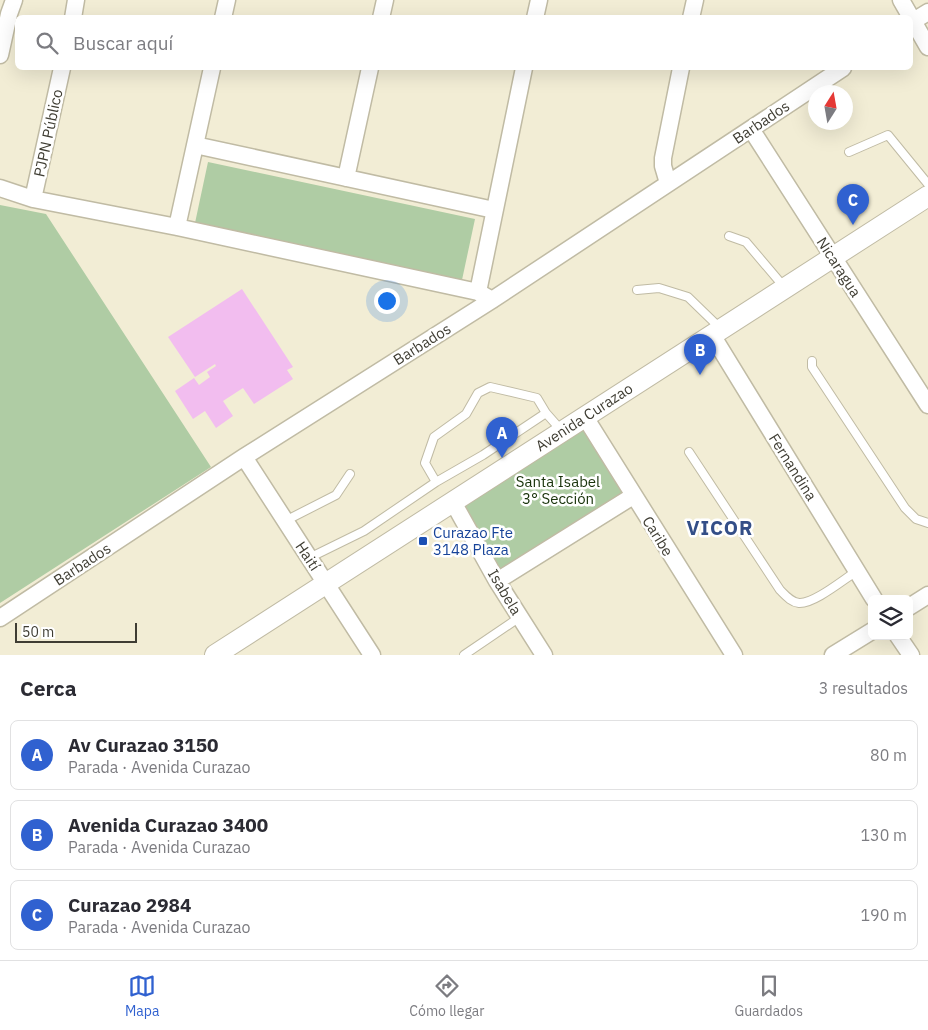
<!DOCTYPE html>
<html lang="es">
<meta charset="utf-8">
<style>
body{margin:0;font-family:"IBM Plex Sans",sans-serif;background:#f2f2f3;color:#2b2b33}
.controls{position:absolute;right:15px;bottom:15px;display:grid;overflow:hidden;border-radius:8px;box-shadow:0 5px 20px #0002}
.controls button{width:45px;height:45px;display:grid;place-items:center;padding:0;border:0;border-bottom:1px solid #e1e1e2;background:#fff;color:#2b2b33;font:25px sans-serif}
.compass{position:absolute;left:808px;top:85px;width:45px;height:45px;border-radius:50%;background:#fff;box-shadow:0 5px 20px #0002;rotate:11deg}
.scale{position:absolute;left:15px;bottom:12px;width:122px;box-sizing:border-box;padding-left:5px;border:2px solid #3f3d33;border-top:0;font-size:14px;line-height:18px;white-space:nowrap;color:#3f3d33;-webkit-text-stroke:4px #fff;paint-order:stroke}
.you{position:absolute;left:386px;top:300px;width:18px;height:18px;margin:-12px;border:4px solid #fff;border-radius:50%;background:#1a73e8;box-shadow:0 0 0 8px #1a73e833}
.badge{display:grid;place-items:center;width:32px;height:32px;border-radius:50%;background:#3061d0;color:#fff;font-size:16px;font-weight:700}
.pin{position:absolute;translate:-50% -41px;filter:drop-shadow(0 1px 2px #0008)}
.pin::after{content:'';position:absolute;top:26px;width:18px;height:15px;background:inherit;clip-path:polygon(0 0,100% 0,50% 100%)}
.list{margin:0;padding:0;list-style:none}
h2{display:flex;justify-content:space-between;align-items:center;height:65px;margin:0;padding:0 20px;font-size:21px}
h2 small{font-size:16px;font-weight:400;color:#7c7c81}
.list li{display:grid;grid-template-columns:32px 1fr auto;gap:15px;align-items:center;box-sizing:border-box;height:70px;margin:0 10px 10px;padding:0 10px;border:1px solid #e1e1e2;border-radius:8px}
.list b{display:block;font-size:19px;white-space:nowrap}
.list p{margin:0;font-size:16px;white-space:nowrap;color:#7c7c81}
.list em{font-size:16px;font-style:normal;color:#7c7c81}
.icon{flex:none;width:28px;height:28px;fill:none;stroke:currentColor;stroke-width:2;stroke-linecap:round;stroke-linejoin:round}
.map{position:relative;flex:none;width:928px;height:655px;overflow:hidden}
.search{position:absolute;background:#fff;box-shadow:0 5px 20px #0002;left:15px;right:15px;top:15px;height:55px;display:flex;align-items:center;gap:12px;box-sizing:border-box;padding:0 18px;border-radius:8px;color:#7c7c81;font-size:19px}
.sheet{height:305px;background:#fff}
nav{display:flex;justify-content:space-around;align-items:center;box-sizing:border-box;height:70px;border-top:1px solid #e1e1e2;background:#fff;font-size:14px;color:#7c7c81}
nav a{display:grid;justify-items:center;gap:2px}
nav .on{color:#3061d0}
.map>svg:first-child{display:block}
</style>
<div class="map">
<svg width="928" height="655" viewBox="0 0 928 655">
<rect width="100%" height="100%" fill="#f2edd5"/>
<path fill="#afcca4" d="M208 162 475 219 462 280 195 223Z
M0 205 46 214 211 467 0 603Z
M585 424 629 493 499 574 456 505Z"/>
<path fill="#f2bdef" d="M242 289 293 367 287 370 293 379 254 404 243 388 223 401 233 416 216 428 205 411 193 419 175 391 194 378 199 385 210 377 207 372 216 366 215 364 195 377 168 337Z"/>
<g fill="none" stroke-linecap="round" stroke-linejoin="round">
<g stroke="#c0bba4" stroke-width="10">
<path id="service" d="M849 152 888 135 928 184
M729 236 746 242 785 288
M637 290 659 288 688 297 721 329
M812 361V367L905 508 916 519 928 523
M689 452 780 590C786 596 791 602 799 603 814 604 844 579 857 571
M436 482 425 463 434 437 466 414 478 393 490 387 537 398 546 413 561 430
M285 521 336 495 350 474
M309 558 364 531 436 482 483 455 546 413
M464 655 520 617"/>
</g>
<g stroke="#c0bba4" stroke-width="19">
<path id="minor" d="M901 0 928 47
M73 18 76 0
M223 18 227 0
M381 18 385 0
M535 18 539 0
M691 18 695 0
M910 23 928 12
M0 55 9 14 14 0
M751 129 928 405
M195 145 494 210
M346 178 370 68
M668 183 663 166V158L681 68
M0 188 33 199 177 227 478 292 492 300
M33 199 62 68
M177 227 212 68
M478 292 524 68
M712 335 874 599
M585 417 734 655
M244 457 372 655
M453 502 497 581 544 655
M497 581 633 496
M909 607 928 595
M0 618 244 457 492 300 843 68
M898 636 911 655
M833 655 872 631"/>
</g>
<g stroke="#c0bba4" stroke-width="22">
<path id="tertiary" d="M215 655 928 196"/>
</g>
<use href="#service" stroke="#fff" stroke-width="8"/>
<use href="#minor" stroke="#fff" stroke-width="16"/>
<use href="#tertiary" stroke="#fff" stroke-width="20"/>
</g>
<rect fill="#1a4fb4" stroke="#fff" stroke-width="2" x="418" y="536" width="10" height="10" rx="2.5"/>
<g text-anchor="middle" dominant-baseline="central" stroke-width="5" stroke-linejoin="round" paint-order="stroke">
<g font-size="15" fill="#3f3d33" stroke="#fff">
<text transform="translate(761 122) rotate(-34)">Barbados</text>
<text transform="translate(48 133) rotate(-78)">PJPN Público</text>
<text transform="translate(839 267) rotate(57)">Nicaragua</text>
<text transform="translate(422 344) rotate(-32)">Barbados</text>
<text transform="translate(584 417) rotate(-33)">Avenida Curazao</text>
<text transform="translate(793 467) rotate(58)">Fernandina</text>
<text transform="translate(658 536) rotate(58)">Caribe</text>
<text transform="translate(308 556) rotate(56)">Haití</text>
<text transform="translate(82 564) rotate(-33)">Barbados</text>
<text transform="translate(505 592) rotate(59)">Isabela</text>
</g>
<g font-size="15" fill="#19330b" stroke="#fff">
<text x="558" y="481">Santa Isabel<tspan x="558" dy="17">3° Sección</tspan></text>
</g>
<g font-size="15" fill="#164399" stroke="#fff" text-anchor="start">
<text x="433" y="532">Curazao Fte<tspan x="433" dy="17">3148 Plaza</tspan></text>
</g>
<g font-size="20" font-weight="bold" letter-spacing="1" fill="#334e87" stroke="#fff">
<text x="720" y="527">VICOR</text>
</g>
</g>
</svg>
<div class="controls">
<button><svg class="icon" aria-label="layers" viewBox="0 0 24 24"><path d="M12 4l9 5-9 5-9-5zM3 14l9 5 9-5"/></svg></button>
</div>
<svg class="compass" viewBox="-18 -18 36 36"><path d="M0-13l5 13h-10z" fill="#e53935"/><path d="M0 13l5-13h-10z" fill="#7c7c81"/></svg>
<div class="scale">50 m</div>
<div class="you"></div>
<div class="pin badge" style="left:502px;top:458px">A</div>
<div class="pin badge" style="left:700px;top:375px">B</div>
<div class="pin badge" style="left:853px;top:225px">C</div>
<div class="search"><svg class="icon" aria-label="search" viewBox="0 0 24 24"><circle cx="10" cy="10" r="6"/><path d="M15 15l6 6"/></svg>Buscar aquí</div>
</div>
<section class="sheet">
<h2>Cerca<small>3 resultados</small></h2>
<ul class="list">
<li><span class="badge">A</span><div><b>Av Curazao 3150</b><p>Parada · Avenida Curazao</p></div><em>80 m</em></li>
<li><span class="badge">B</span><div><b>Avenida Curazao 3400</b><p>Parada · Avenida Curazao</p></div><em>130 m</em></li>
<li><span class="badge">C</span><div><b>Curazao 2984</b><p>Parada · Avenida Curazao</p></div><em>190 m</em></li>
</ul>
</section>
<nav>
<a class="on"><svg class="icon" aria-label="map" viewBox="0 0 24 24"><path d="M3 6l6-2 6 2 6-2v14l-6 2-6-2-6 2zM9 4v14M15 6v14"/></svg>Mapa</a>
<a><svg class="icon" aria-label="directions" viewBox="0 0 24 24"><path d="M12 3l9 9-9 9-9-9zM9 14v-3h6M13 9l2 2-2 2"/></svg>Cómo llegar</a>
<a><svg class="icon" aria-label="saved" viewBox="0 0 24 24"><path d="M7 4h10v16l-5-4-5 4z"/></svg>Guardados</a>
</nav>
